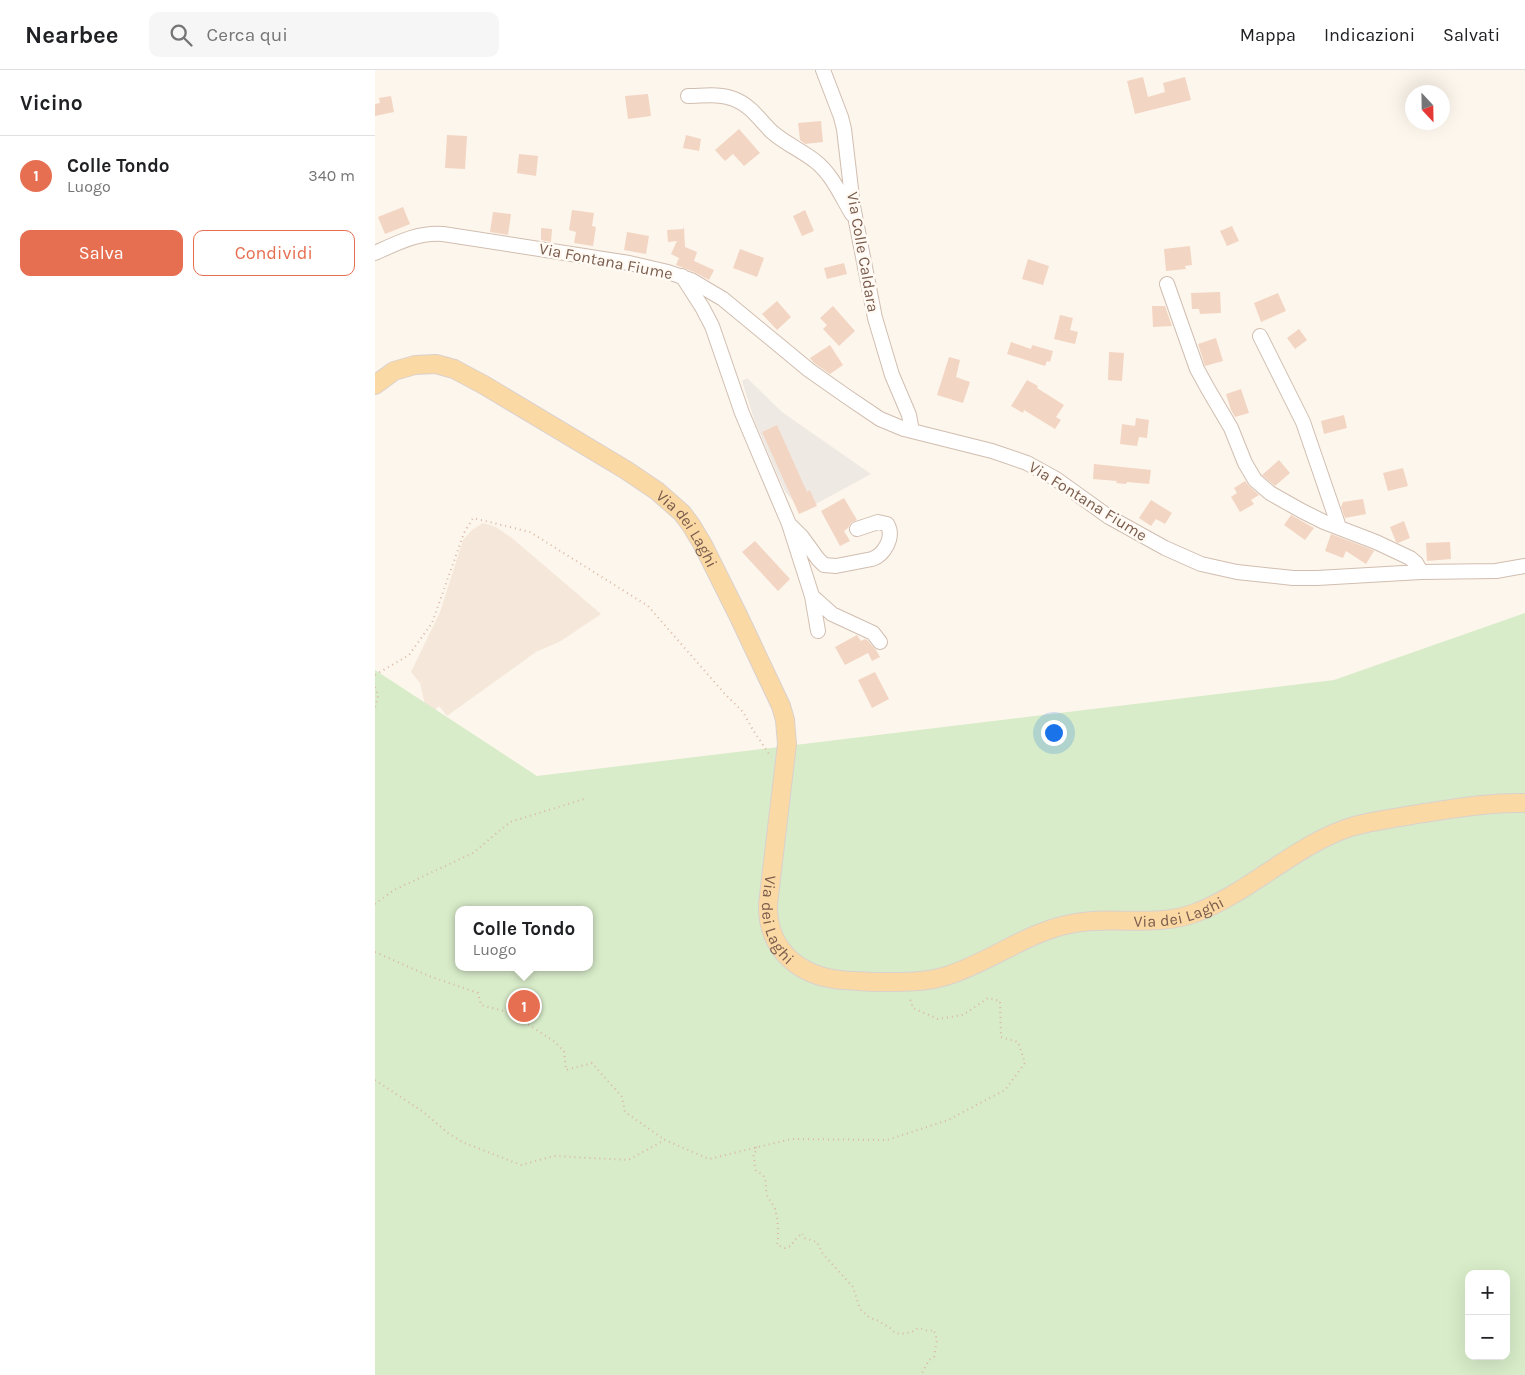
<!DOCTYPE html>
<html lang="it">
<meta charset="utf-8">
<style>
body{margin:0;font-family:Karla,sans-serif;background:#f6f6f6;color:#202124}
.controls{position:absolute;right:15px;bottom:15px;display:grid;overflow:hidden;border-radius:10px;box-shadow:0 5px 20px #0002}
.controls button{width:45px;height:45px;display:grid;place-items:center;padding:0;border:0;border-bottom:1px solid #e0e0e0;background:#fff;color:#202124;font:25px sans-serif}
.compass{position:absolute;left:1030px;top:15px;width:45px;height:45px;border-radius:50%;background:#fff;box-shadow:0 5px 20px #0002;rotate:158deg}
.you{position:absolute;left:678px;top:662px;width:18px;height:18px;margin:-12px;border:4px solid #fff;border-radius:50%;background:#1a73e8;box-shadow:0 0 0 8px #1a73e833}
.badge{display:grid;place-items:center;width:32px;height:32px;border-radius:50%;background:#e76f51;color:#fff;font-size:16px;font-weight:700}
.pin{position:absolute;translate:-50% -50%;border:2px solid #fff;box-shadow:0 1px 5px #0006}
.popup{position:absolute;left:80px;top:836px;width:138px;height:65px;box-sizing:border-box;display:grid;place-content:center;border-radius:10px;background:#fff;filter:drop-shadow(0 1px 4px #0005);font-size:16px;white-space:nowrap;color:#757577}
.popup b{font-size:19px;color:#202124}
.popup::after{content:'';position:absolute;left:50%;top:100%;margin-left:-10px;border:10px solid transparent;border-top-color:#fff}
.list{margin:0;padding:0;list-style:none}
h2{display:flex;justify-content:space-between;align-items:center;height:65px;margin:0;padding:0 20px;font-size:21px}
h2 small{font-size:16px;font-weight:400;color:#757577}
.list li{display:grid;grid-template-columns:32px 1fr auto;gap:15px;align-items:center;box-sizing:border-box;height:80px;padding:0 20px;border-top:1px solid #e0e0e0}
.list b{display:block;font-size:19px;white-space:nowrap}
.list p{margin:0;font-size:16px;white-space:nowrap;color:#757577}
.list em{font-size:16px;font-style:normal;color:#757577}
.actions{display:flex;gap:10px;padding:15px 20px}
.actions a{flex:1;padding:11px 0;border:1px solid #e76f51;border-radius:10px;text-align:center;font-size:18px;color:#e76f51}
.actions .main{background:#e76f51;color:#fff}
.icon{flex:none;width:28px;height:28px;fill:none;stroke:currentColor;stroke-width:2;stroke-linecap:round;stroke-linejoin:round}
.map{position:relative;flex:none;width:1150px;height:1305px;overflow:hidden}
header{display:flex;align-items:center;gap:30px;box-sizing:border-box;height:70px;padding:0 25px;background:#fff;border-bottom:1px solid #e0e0e0}
header strong{font-size:24px}
nav{display:flex;gap:28px;margin-inline-start:auto;font-size:18px}
.search{width:350px;height:45px;background:#f6f6f6;display:flex;align-items:center;gap:12px;box-sizing:border-box;padding:0 18px;border-radius:10px;color:#757577;font-size:19px}
main{display:flex}
aside{flex:1;background:#fff}
.map>svg:first-child{display:block}
</style>
<header>
<strong>Nearbee</strong>
<div class="search"><svg class="icon" aria-label="search" viewBox="0 0 24 24"><circle cx="10" cy="10" r="6"/><path d="M15 15l6 6"/></svg>Cerca qui</div>
<nav><a>Mappa</a><a>Indicazioni</a><a>Salvati</a></nav>
</header>
<main>
<aside>
<h2>Vicino<small></small></h2>
<ul class="list">
<li><span class="badge">1</span><div><b>Colle Tondo</b><p>Luogo</p></div><em>340 m</em></li>
</ul>
<div class="actions"><a class="main">Salva</a><a>Condividi</a></div>
</aside>
<div class="map">
<svg width="1150" height="1305" viewBox="0 0 1150 1305">
<rect width="100%" height="100%" fill="#fdf6ec"/>
<path fill="#f5e8da" d="M108 453 121 457 137 468 226 544 186 571 161 582 72 646 64 636 58 642 51 639 45 613 36 602 65 542 88 470 97 460Z"/>
<path fill="#efe9e4" d="M372 308 407 342 496 404 428 441 411 423 402 404 380 352 367 311Z"/>
<path fill="#d8ecc9" fill-rule="evenodd" d="M1150 543V1305H0V600L162 706 959 610ZM84 840H214V897H84ZM1094 1204H1131V1286H1094Z"/>
<path fill="#f3d5c3" d="M768 7 773 27 790 22 788 13 810 7 816 30 760 44 752 11Z
M273 24 276 46 253 49 250 26Z
M16 26 19 42 0 46V34L5 33 4 28Z
M446 51 448 72 430 74 425 70 423 53Z
M364 59 385 83 369 96 358 84 350 91 340 80Z
M72 65 92 66 90 99 70 98Z
M311 65 326 69 324 81 308 78Z
M144 84 163 86 161 106 142 103Z
M28 137 35 154 10 164 3 147Z
M197 140 219 143 217 156 221 157 218 176 199 173 201 162 194 160Z
M430 140 439 161 427 166 418 146Z
M118 142 136 144 133 165 115 162Z
M857 156 864 171 852 176 845 161Z
M309 157 310 177 322 182 319 191 339 200 334 210 319 202 301 195 304 188 296 184 302 171 293 172 292 160 308 159Z
M166 158 177 159 176 172 166 170Z
M252 162 274 166 271 184 249 180Z
M815 176 817 195 810 196 811 199 791 201 789 179Z
M365 179 389 188 382 207 358 198Z
M653 189 674 196 668 215 647 209Z
M469 193 472 204 452 209 449 198Z
M845 222 846 243 825 244 824 239H817L816 223Z
M903 223 911 241 886 252 879 233Z
M402 231 416 247 402 260 387 244Z
M458 236 480 261 464 276 448 259 452 255 445 248Z
M777 236H790L797 256 778 257Z
M685 245 698 248 695 260 703 262 700 274 679 269Z
M924 259 932 270 920 279 912 268Z
M841 268 848 291 830 296 823 274Z
M636 272 656 279 657 275 678 281 675 292 672 291 670 296 632 284Z
M455 275 468 295 455 304 439 293 435 288Z
M734 282 749 283 747 311 733 310Z
M574 287 585 290 581 307 595 312 588 333 562 325Z
M652 310 663 316 662 318 689 335 681 347 686 350 680 359 649 340 648 343 636 336Z
M866 319 874 343 860 347 856 340 851 324Z
M969 345 972 358 949 364 946 351Z
M761 348 774 350 772 368 764 367 762 376 745 374 747 354 760 356Z
M402 355 432 422 435 420 442 436 424 444 387 362Z
M904 390 915 403 900 416 887 405Z
M719 394 776 400 774 414 752 412 751 414 741 413 742 411 718 409Z
M1028 398 1033 416 1013 421 1008 403Z
M870 411 874 416 884 425 876 430 879 434 865 442 856 427 862 423 859 418Z
M469 428 482 450 476 453 473 458 469 461 475 471 465 476 446 441Z
M988 429 991 444 970 448 966 437 968 432Z
M776 430 797 443 790 454 781 449 776 456 764 448Z
M916 445 939 458 930 470 909 455Z
M1029 451 1035 468 1023 473 1021 472 1015 457Z
M956 464 998 480 999 481 991 494 971 481 968 488 950 481Z
M380 471 415 509 403 521 367 482Z
M1075 472 1076 489 1052 491 1051 473Z
M482 565 486 571 490 569 492 570 501 580 505 587 497 591 493 583 470 595 460 577Z
M500 602 514 629 497 638 483 610Z"/>
<g fill="none" stroke-linecap="round" stroke-linejoin="round">
<g stroke="#d1beb0" stroke-width="16">
<path id="minor" d="M448 0 466 47 469 59 478 136 500 248 517 305 534 345 537 361
M313 26C328 26 344 23 359 29 375 35 384 49 396 61 409 73 426 80 440 91 457 104 466 126 477 144
M0 183C22 173 43 162 68 164L254 193 293 202 316 210 348 229 434 300 471 326 505 349 529 359 617 381 652 393 681 409 734 447 790 478 826 494 862 502 918 508H942L1046 502 1121 501 1150 496
M307 206 327 237 337 256 367 343 414 454 437 526 443 561
M792 214 822 299 833 319 856 358 870 393 880 410 895 423 927 441 949 452 1001 472 1035 488 1041 493 1046 502
M885 266 928 352 964 457
M416 456 427 467 443 489 449 495 461 496 497 489C509 485 520 467 512 454L503 452 482 459
M438 527 457 544 498 563 505 572"/>
</g>
<g stroke="#dad1cd" stroke-width="20">
<g id="major">
<path id="s1" d="M0 315 19 301 40 295 61 294 79 299 109 315 251 400 282 421 307 443 316 455 328 475 363 545 406 636 410 650 412 674 393 834C392 875 418 902 458 909 471 911 486 911 500 912 523 912 548 913 571 906 614 893 650 863 695 854 736 845 780 858 820 843 876 822 922 773 979 756 1002 750 1026 747 1049 743 1083 738 1116 732 1150 733"/>
</g>
</g>
<path stroke="#d9b8a5" stroke-width="2" stroke-dasharray="1 4" stroke-linecap="butt" d="M0 605 34 585 57 553 89 463 98 448 155 462 273 536 349 623 368 642 378 660 396 687
M0 617 3 626 0 638
M0 834 19 820 98 783 135 752 209 729
M0 882 54 906 103 923 106 935 136 943 180 972 189 981 191 1000 217 993 247 1027 250 1042 290 1070
M0 1010 47 1041 73 1063 87 1072 146 1095 179 1086 253 1090 290 1070 334 1089 416 1069 512 1070 573 1050 630 1020 650 993 643 972 626 967 625 931 613 928 588 945 563 949 538 938 534 926
M381 1077 382 1080 378 1084C380 1090 379 1095 381 1101 395 1107 389 1114 392 1125 394 1130 398 1134 400 1139 403 1150 404 1164 402 1175L410 1178 416 1176 419 1171 427 1163 429 1168 442 1172 448 1184 478 1217 485 1239 495 1248 502 1250 515 1258 520 1263 526 1264 537 1262 543 1258 554 1261 559 1260 562 1270 559 1287 554 1290 546 1305"/>
<use href="#minor" stroke="#fff" stroke-width="14"/>
<use href="#major" stroke="#fbd9a5" stroke-width="18"/>
</g>
<g text-anchor="middle" dominant-baseline="central" stroke-width="5" stroke-linejoin="round" paint-order="stroke">
<g font-size="16" fill="#7a5c4d" stroke="#fffaf3">
<text transform="translate(488 182) rotate(80)">Via Colle Caldara</text>
<text transform="translate(231 191) rotate(11)">Via Fontana Fiume</text>
<text transform="translate(713 431) rotate(32)">Via Fontana Fiume</text>
<text stroke="none"><textPath href="#s1" startOffset="371">Via dei Laghi</textPath></text>
<text stroke="none"><textPath href="#s1" startOffset="1240">Via dei Laghi</textPath></text>
<text stroke="none"><textPath href="#s1" startOffset="790">Via dei Laghi</textPath></text>
</g>
</g>
</svg>
<div class="controls">
<button>+</button>
<button>−</button>
</div>
<svg class="compass" viewBox="-18 -18 36 36"><path d="M0-13l5 13h-10z" fill="#e53935"/><path d="M0 13l5-13h-10z" fill="#757577"/></svg>
<div class="you"></div>
<div class="pin badge" style="left:149px;top:936px">1</div>
<div class="popup"><b>Colle Tondo</b>Luogo</div>
</div>
</main>
